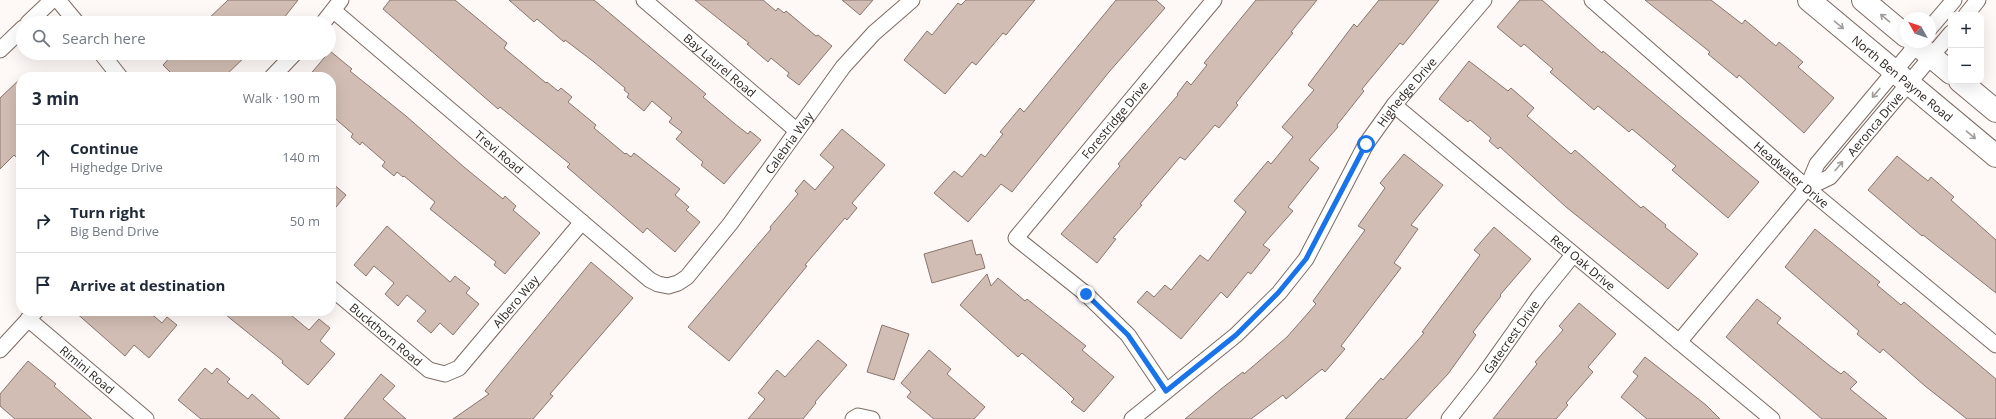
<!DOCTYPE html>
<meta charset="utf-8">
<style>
body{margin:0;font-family:"Open Sans",sans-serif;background:#f6f6f7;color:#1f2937}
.controls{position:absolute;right:12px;top:12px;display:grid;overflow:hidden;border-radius:8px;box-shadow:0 4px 16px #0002}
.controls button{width:36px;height:36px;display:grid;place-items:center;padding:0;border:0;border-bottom:1px solid #e0e1e3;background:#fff;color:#1f2937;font:20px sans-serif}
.compass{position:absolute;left:1900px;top:12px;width:36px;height:36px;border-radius:50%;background:#fff;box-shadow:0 4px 16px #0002;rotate:310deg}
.stop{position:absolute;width:12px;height:12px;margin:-9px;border:3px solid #1a73e8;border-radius:50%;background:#fff}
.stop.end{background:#1a73e8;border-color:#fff;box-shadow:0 1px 4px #0008}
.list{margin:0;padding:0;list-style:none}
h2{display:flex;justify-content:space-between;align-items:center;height:52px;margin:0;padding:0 16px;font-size:17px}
h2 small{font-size:13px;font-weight:400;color:#747a83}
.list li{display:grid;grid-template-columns:26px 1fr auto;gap:12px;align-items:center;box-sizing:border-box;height:64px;padding:0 16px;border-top:1px solid #e0e1e3}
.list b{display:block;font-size:15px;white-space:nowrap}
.list p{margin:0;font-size:13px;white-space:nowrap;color:#747a83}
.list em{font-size:13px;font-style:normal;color:#747a83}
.icon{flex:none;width:22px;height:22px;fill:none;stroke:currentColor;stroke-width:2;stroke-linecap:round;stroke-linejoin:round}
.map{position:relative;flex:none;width:1996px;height:419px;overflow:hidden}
.search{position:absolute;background:#fff;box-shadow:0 4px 16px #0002;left:16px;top:16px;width:320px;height:44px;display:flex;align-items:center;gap:10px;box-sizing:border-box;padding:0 14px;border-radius:22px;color:#747a83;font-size:15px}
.panel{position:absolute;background:#fff;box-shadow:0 4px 16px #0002;left:16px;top:72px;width:320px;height:244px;border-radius:16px}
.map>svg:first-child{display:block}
</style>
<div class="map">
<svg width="1996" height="419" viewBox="0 0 1996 419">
<rect width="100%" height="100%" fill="#fef9f7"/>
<path fill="#d1bdb3" stroke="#89766e" d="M228 0H298L280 23H204Z
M390 0H455L507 43 504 48 546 83 547 82 558 91 561 88 572 97 568 102 596 125 594 128 625 154 626 153 631 157 634 153 680 189 675 195 689 207 686 210 700 222 675 252 647 228 643 233 567 167 570 164 500 107 498 109 383 9Z
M509 0H594L706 94 703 97 735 124 748 134 750 131 761 140 724 184 701 165 703 162 676 139 682 132 669 122 672 118 652 101 644 111 627 97 629 94 624 90 625 88 594 62 565 40 564 42 537 19 534 22Z
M695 0H763L776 11 778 8 784 13 786 11 816 36 818 35 832 46 799 85 787 76 789 73 771 58 768 62 747 44 749 43Z
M842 0H873L860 15Z
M966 0H1035L1006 35 1003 33 976 65 972 62 945 94 904 60 927 31 932 35 958 3 961 5Z
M1116 0H1156L1165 8 1109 72 1012 192 1001 184 968 222 934 193 954 171 962 177 981 154 985 157 1003 134 1000 132 1020 108 1024 112Z
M1256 0H1317L1291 32 1293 33 1236 103 1238 105 1219 128 1215 125 1185 160 1180 157 1140 204 1142 205 1113 238 1116 239 1097 263 1061 234 1120 166 1118 164 1178 95 1177 94 1187 81 1191 85 1207 65 1204 63Z
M1379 0H1439L1403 45 1400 43 1362 89 1364 91 1337 125 1338 127 1309 160 1319 168 1288 207 1293 211 1263 245 1270 250 1251 274 1248 272 1227 298 1221 292 1181 339 1137 302 1147 291 1154 297 1165 285 1171 290 1200 255 1208 261 1246 212 1234 201 1268 161 1271 164 1293 137 1282 127 1314 90 1308 85 1354 24 1357 27Z
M1520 0H1542L1602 53 1603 51 1759 182 1728 218 1672 170 1676 166 1632 129 1629 132 1598 106 1594 110 1550 72 1553 69 1524 44 1521 47 1497 27Z
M1645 0H1711L1742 24 1745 20 1776 46 1779 42 1803 62 1798 67 1834 98 1804 133 1739 75 1737 78 1708 54 1710 52Z
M330 51 352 69 350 71 406 116 464 167 503 199 505 196 516 206 513 210 540 233 505 274 494 265 496 262 430 209 435 202 404 176 403 177 397 172 394 176 382 166 385 162 362 142 360 145 351 137 353 134 331 115V77H308Z
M174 53H249L224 77H175L163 65Z
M1469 61 1508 91 1511 88 1534 108 1527 116 1571 154 1575 150 1641 208 1643 206 1666 225 1665 227 1698 254 1668 289 1566 207 1500 147 1498 149 1489 141 1491 138 1470 120 1468 122 1439 99Z
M21 78V162L14 155 0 169V98Z
M842 129 885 165 852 203 857 208 847 220 845 218 805 265 807 266 729 361 688 327 771 229 770 227 798 194 795 191 804 180 815 190 834 167 820 155Z
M1404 154 1443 185 1411 225 1418 229 1394 263 1401 268 1341 346 1345 349 1325 372 1322 369 1286 399 1283 395 1251 419H1185L1221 389 1243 372 1244 374 1287 337 1316 304 1313 301 1365 230 1358 226 1385 188 1380 183Z
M1897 156 1928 181 1931 177 1954 197 1951 200 1996 240V293L1923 235 1922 236 1868 190Z
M331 182 346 195 331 213Z
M387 226 450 282 455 276 470 288 466 293 479 304 453 335 440 323 431 333 417 321 426 311 407 295 398 306 385 294 394 283 374 266 366 276 354 265Z
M1494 227 1531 259 1500 295 1501 296 1473 332 1476 335 1448 374 1406 419H1345L1381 378 1383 380 1424 333 1422 332 1480 255 1474 250Z
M1815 229 1880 282 1877 285 1901 305 1904 302 1996 379V419H1967L1925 386 1883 349 1880 353 1857 334 1859 331 1785 267Z
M972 240 976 255 981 254 985 268 932 283 924 254Z
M591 262 633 298 550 394 553 396 533 419H453L489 394 485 391Z
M987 274 991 286 998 278 1025 301 1027 299 1086 346 1082 350 1114 377 1084 412 1071 402 1074 399 1065 390 1022 353 1018 357 960 305Z
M1757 299 1781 318 1777 323 1830 366 1841 374 1844 371 1857 382 1850 389 1887 419H1822L1726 337Z
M1579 303 1616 334 1588 367 1593 372 1566 403 1568 405 1556 419H1493L1537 364 1535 362 1563 330 1559 326Z
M74 311H148L162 323 167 317 177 325 149 358 134 345 125 356Z
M221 311H286L309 330 319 319 330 328 320 341 335 354 308 385 282 363 283 361Z
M882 325 909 334 894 380 867 372Z
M818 340 847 365 815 402 816 403 803 419H748L765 399 758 393 777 370 785 377Z
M929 350 951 369 947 374 985 407 974 419H934L907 397 911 392 901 383Z
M1645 357 1706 405 1720 419H1647L1621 397 1638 376 1633 372Z
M28 361 56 384 54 386 92 419H15L0 406V394Z
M205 368 212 374 217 368 230 379 227 382 248 399 252 394 280 419H201L178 400Z
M381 374 395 386 383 399 406 419H344Z"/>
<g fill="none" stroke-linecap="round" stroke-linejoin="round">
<g stroke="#7c6a61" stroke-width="17">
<g id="street">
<path d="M58 0 77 23"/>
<path id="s1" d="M644 0 796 130"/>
<path id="s2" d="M1592 0 1807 188 1996 345"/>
<path id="s3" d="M334 11 650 280 658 284 668 286 678 283 687 277 730 224 843 67 874 33 912 0"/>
<path d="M1966 15 1978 0"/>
<path d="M28 23 52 0"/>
<path d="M323 23 341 0"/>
<path d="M1930 28 1954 0"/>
<path d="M0 50 23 28"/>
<path d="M101 53 120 77"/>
<path d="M272 77 295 53"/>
<path id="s4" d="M1394 105 1772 419"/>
<path id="s5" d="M1807 188 1830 177 1951 33"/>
<path id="s6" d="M331 288 429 370 445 374 459 368 582 222"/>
<path id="s7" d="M28 319 146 419"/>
<path d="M1679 342 1807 188 1817 164 1919 42"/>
<path d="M0 350 36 311"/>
<path id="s8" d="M1166 391 1128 335 1086 294 1016 238 1214 0"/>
<path d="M853 419 858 416 872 419"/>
<path id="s9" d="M1132 419 1236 335 1279 293 1306 259 1366 144 1394 105 1484 0"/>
<path id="s10" d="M1449 419 1483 376 1539 297 1573 255"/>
</g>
</g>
<g stroke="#7c6a61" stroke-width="24">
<g id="secondary">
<path id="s11" d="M1809 0 1996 156"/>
<path d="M1863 0 1906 36"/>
<path d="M1914 42 1951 73"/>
<path d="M1960 81 1996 111"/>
</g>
</g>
<use href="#street" stroke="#fff" stroke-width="15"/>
<use href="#secondary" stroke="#fff" stroke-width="22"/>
</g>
<defs><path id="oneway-shaft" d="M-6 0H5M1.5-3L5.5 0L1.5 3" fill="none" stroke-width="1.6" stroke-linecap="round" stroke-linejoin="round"/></defs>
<g stroke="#a09d9b">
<use href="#oneway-shaft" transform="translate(1885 18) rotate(-140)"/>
<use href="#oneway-shaft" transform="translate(1839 25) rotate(40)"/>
<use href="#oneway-shaft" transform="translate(1876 93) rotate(130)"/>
<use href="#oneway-shaft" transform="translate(1971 135) rotate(40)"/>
<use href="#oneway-shaft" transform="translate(1839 166) rotate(-50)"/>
</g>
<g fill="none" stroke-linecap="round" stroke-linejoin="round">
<path stroke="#1a73e8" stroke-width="5" d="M1086 294 1128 335 1166 391 1236 335 1278 293 1306 259 1366 144"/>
</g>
<g text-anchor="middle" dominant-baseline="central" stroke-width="3" stroke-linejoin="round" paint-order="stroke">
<g font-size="12" fill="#2c2521" stroke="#fff">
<text stroke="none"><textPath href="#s1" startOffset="100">Bay Laurel Road</textPath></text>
<text stroke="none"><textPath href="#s11" startOffset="122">North Ben Payne Road</textPath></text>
<text stroke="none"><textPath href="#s9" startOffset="433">Highedge Drive</textPath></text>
<text stroke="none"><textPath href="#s8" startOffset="370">Forestridge Drive</textPath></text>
<text stroke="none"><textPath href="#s5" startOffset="95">Aeronca Drive</textPath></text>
<text stroke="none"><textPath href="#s3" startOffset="624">Calebria Way</textPath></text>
<text stroke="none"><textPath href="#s3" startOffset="217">Trevi Road</textPath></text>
<text stroke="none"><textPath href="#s2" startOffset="265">Headwater Drive</textPath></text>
<text stroke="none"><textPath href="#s4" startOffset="246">Red Oak Drive</textPath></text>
<text stroke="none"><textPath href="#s6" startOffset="247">Albero Way</textPath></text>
<text stroke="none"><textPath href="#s6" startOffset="72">Buckthorn Road</textPath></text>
<text stroke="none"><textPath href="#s10" startOffset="103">Gatecrest Drive</textPath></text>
<text stroke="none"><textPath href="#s7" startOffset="78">Rimini Road</textPath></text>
</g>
</g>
</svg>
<div class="controls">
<button>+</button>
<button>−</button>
</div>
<svg class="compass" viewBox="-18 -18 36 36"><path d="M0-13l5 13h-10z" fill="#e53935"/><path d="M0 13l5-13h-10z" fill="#747a83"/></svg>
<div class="stop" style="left:1366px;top:144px"></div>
<div class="stop end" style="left:1086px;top:294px"></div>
<div class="search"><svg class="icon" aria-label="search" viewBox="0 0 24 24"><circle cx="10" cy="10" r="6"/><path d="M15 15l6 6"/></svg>Search here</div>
<section class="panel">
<h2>3 min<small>Walk · 190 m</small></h2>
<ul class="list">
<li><svg class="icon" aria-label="ahead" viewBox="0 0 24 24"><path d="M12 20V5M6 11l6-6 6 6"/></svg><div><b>Continue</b><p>Highedge Drive</p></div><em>140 m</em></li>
<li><svg class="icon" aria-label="right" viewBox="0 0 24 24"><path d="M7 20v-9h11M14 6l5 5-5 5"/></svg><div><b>Turn right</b><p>Big Bend Drive</p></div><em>50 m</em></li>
<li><svg class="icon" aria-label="arrive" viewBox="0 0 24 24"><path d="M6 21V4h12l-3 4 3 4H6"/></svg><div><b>Arrive at destination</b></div></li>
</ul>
</section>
</div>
